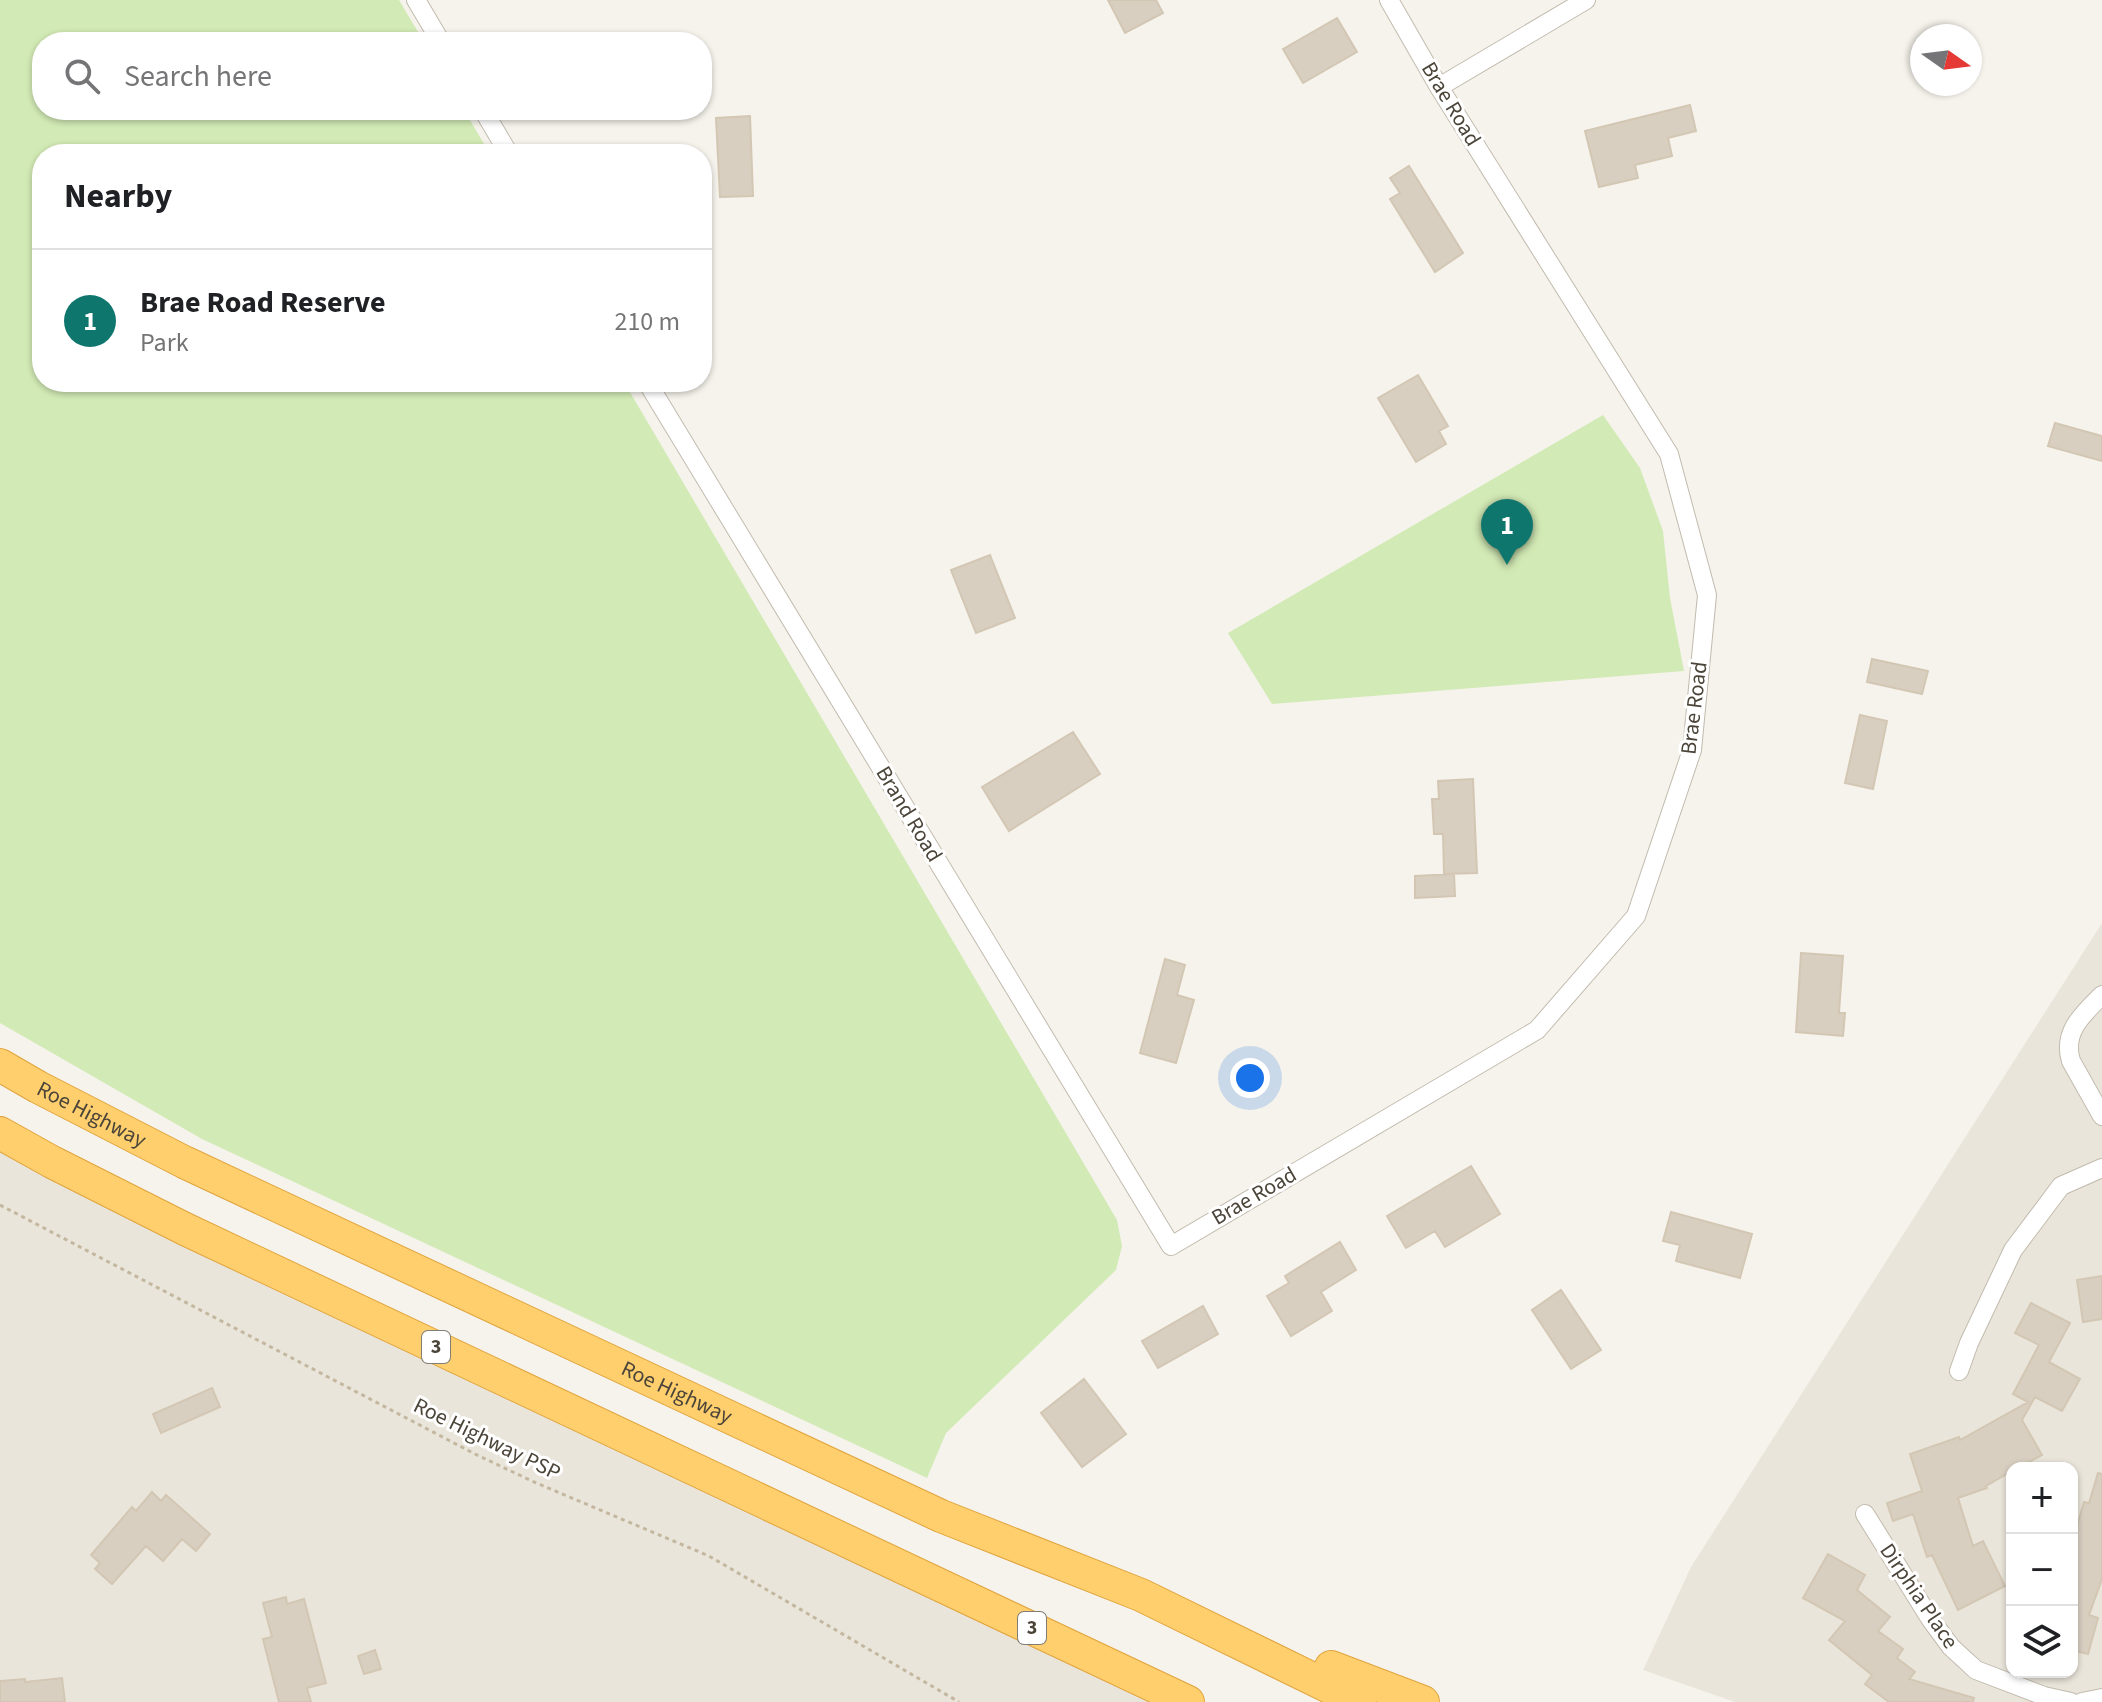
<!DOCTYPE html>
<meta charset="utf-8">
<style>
body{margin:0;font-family:"Source Sans 3",sans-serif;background:#f6f6f6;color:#202124}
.controls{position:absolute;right:24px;bottom:24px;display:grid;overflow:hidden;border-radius:16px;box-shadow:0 2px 6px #0004}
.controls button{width:72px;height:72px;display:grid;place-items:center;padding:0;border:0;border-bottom:2px solid #e0e0e0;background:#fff;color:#202124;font:40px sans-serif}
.compass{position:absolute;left:1910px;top:24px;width:72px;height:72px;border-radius:50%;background:#fff;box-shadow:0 2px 6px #0004;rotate:104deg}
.you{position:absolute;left:1250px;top:1078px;width:28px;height:28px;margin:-20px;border:6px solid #fff;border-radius:50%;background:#1a73e8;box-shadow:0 0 0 12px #1a73e833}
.badge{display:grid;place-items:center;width:52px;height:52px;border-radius:50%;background:#0f766e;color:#fff;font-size:26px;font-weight:700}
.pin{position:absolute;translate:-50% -66px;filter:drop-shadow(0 2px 4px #0008)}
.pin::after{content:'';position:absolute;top:42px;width:28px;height:24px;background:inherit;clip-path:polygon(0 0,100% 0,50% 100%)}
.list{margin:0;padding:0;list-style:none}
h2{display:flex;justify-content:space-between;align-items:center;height:104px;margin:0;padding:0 32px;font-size:34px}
h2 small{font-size:26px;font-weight:400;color:#757577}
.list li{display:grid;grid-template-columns:52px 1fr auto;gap:24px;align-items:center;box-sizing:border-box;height:144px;padding:0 32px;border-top:2px solid #e0e0e0}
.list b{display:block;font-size:30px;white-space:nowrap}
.list p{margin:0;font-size:26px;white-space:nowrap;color:#757577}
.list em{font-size:26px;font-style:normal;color:#757577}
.icon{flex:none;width:44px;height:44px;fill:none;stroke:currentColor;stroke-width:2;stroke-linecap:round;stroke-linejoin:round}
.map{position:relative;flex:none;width:2102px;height:1702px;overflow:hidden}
.search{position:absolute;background:#fff;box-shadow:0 2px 6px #0004;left:32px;top:32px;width:680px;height:88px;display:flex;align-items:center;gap:20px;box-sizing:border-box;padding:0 28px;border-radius:32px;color:#757577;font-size:30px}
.panel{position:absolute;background:#fff;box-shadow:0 2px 6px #0004;left:32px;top:144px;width:680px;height:248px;border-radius:32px}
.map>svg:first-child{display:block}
</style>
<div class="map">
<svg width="2102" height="1702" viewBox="0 0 2102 1702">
<rect width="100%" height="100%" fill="#f6f3ec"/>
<path fill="#eae5da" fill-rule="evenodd" d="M2102 923V1702H1735L1643 1670 1691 1567ZM2012 1468H2072V1672H2012Z
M0 1133 1188 1702H0Z"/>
<path fill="#d2eab5" d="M0 0H399L424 42H42V110H464L490 154H42V382H624L1117 1220 1122 1246 1116 1270 946 1433 927 1478 202 1139 0 1023Z
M1603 415 1640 468 1663 531 1670 598 1684 671 1272 704 1228 633Z"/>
<path fill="#d8cfc1" stroke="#d3c7b4" stroke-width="2" d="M1108 0H1156L1163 13 1125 33Z
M1337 18 1357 52 1303 83 1283 49Z
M1690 105 1696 131 1668 138 1672 156 1635 165 1638 178 1599 187 1585 131Z
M750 116 753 196 720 197 716 118Z
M1409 166 1463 253 1435 272 1390 199 1400 193 1390 178Z
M1418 375 1448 426 1439 431 1446 444 1416 462 1378 398Z
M2055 423 2102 436V461L2048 446Z
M990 555 1015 618 976 633 951 570Z
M1872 659 1928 671 1922 694 1867 682Z
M1860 715 1887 721 1873 789 1845 783Z
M1073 732 1100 774 1009 831 982 787Z
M1473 779 1477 873 1444 874 1443 834H1434L1432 799H1439L1438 781Z
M1454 874 1455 896 1415 898V876Z
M1801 953 1843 956 1839 1013H1845L1843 1036 1796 1032Z
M1165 959 1185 965 1177 995 1194 1000 1176 1063 1140 1053Z
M1471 1166 1500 1214 1445 1247 1435 1231 1406 1248 1387 1216Z
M1671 1212 1752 1234 1740 1278 1676 1261 1680 1245 1663 1241Z
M1340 1242 1356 1270 1321 1292 1332 1311 1291 1336 1267 1296 1289 1283 1285 1276Z
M2102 1276V1319L2083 1322 2077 1280Z
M1561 1290 1601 1350 1571 1369 1532 1310Z
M2031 1303 2070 1323 2049 1362 2080 1379 2062 1411 2035 1397 2022 1420 2042 1455 2018 1468H2012V1471L1986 1486 1987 1488 1958 1498 1973 1546 1983 1541 2005 1586 1958 1610 1932 1555 1927 1557 1913 1514 1893 1521 1887 1503 1922 1491 1910 1454 1959 1437 1960 1440 2028 1402 2013 1394 2039 1345 2015 1333Z
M1203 1306 1218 1334 1158 1368 1142 1341Z
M1084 1379 1126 1434 1082 1467 1041 1413Z
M212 1388 220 1407 161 1433 153 1414Z
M2098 1473 2102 1474V1579L2089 1615 2098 1618 2088 1654 2072 1650V1543L2084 1502 2089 1503Z
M152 1492 161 1501 166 1495 210 1534 196 1551 182 1539 163 1561 146 1546 112 1584 95 1569 100 1563 91 1555 132 1507 136 1511Z
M1828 1554 1865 1575 1857 1590 1890 1617 1878 1631 1903 1649 1897 1658 1915 1672 1909 1679 1974 1698 1973 1702H1889L1865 1684 1872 1675 1829 1640 1845 1621 1803 1598Z
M286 1597 287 1604 304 1599 326 1683 307 1688 311 1702H279L263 1639 272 1637 263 1603Z
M375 1650 381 1669 364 1674 358 1656Z
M62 1678 65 1702H0V1681L25 1679V1682Z"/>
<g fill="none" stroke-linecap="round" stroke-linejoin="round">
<g stroke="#c2bbae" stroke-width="20">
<path id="minor" d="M416 0 441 42
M1439 87 1586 0
M483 110 509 154
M647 382 1171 1246 1537 1030 1636 916 1692 750 1707 595 1669 454 1439 87 1389 0
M2102 995C2083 1014 2062 1032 2071 1061L2102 1116
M1959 1371 1969 1343 2013 1250 2061 1186 2102 1168
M1865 1514 1931 1620 1951 1647 1964 1659 1976 1670 2044 1696 2071 1702
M2082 1702 2102 1698"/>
</g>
<g stroke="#e0a43c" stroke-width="34">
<g id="motorway">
<path id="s1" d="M0 1065 38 1087 184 1162 941 1516 1141 1595 1360 1702"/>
<path d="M0 1133 52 1162 185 1229 1188 1702"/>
<path d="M1331 1667 1423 1702"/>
</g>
</g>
<path stroke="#c4b79f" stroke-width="3" stroke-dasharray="4 4" stroke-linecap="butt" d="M0 1205 475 1454 534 1482 709 1556 959 1702"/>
<use href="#minor" stroke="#fff" stroke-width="18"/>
<use href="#motorway" stroke="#ffcf6e" stroke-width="32"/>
</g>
<g text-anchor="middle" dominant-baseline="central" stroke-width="6" stroke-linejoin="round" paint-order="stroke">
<g fill="#fff" stroke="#817c74" stroke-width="2">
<rect x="422" y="1331" width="28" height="32" rx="6"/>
<rect x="1018" y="1612" width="28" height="32" rx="6"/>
</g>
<g font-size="20" font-weight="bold" fill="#4b4439">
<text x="436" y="1347">3</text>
<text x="1032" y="1628">3</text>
</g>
<g font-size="22" fill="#4b4439" stroke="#fff">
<text transform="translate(1451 104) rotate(59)">Brae Road</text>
<text transform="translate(1694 708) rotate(-83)">Brae Road</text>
<text transform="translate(909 814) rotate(59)">Brand Road</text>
<text stroke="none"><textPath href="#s1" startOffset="104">Roe Highway</textPath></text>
<text transform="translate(1254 1196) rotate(-30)">Brae Road</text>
<text stroke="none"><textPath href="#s1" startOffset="752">Roe Highway</textPath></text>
<text transform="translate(487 1439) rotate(26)">Roe Highway PSP</text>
<text transform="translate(1919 1596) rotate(56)">Dirphia Place</text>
</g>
</g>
</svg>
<div class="controls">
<button>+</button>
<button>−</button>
<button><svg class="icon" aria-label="layers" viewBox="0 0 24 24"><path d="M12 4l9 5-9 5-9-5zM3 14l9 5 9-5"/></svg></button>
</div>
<svg class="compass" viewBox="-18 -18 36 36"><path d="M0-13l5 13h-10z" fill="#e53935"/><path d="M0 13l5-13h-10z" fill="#757577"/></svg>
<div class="you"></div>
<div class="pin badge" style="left:1507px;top:565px">1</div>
<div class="search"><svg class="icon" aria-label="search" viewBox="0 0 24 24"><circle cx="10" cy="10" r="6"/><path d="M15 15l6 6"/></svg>Search here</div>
<section class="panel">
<h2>Nearby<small></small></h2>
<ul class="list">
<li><span class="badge">1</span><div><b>Brae Road Reserve</b><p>Park</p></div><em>210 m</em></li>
</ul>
</section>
</div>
